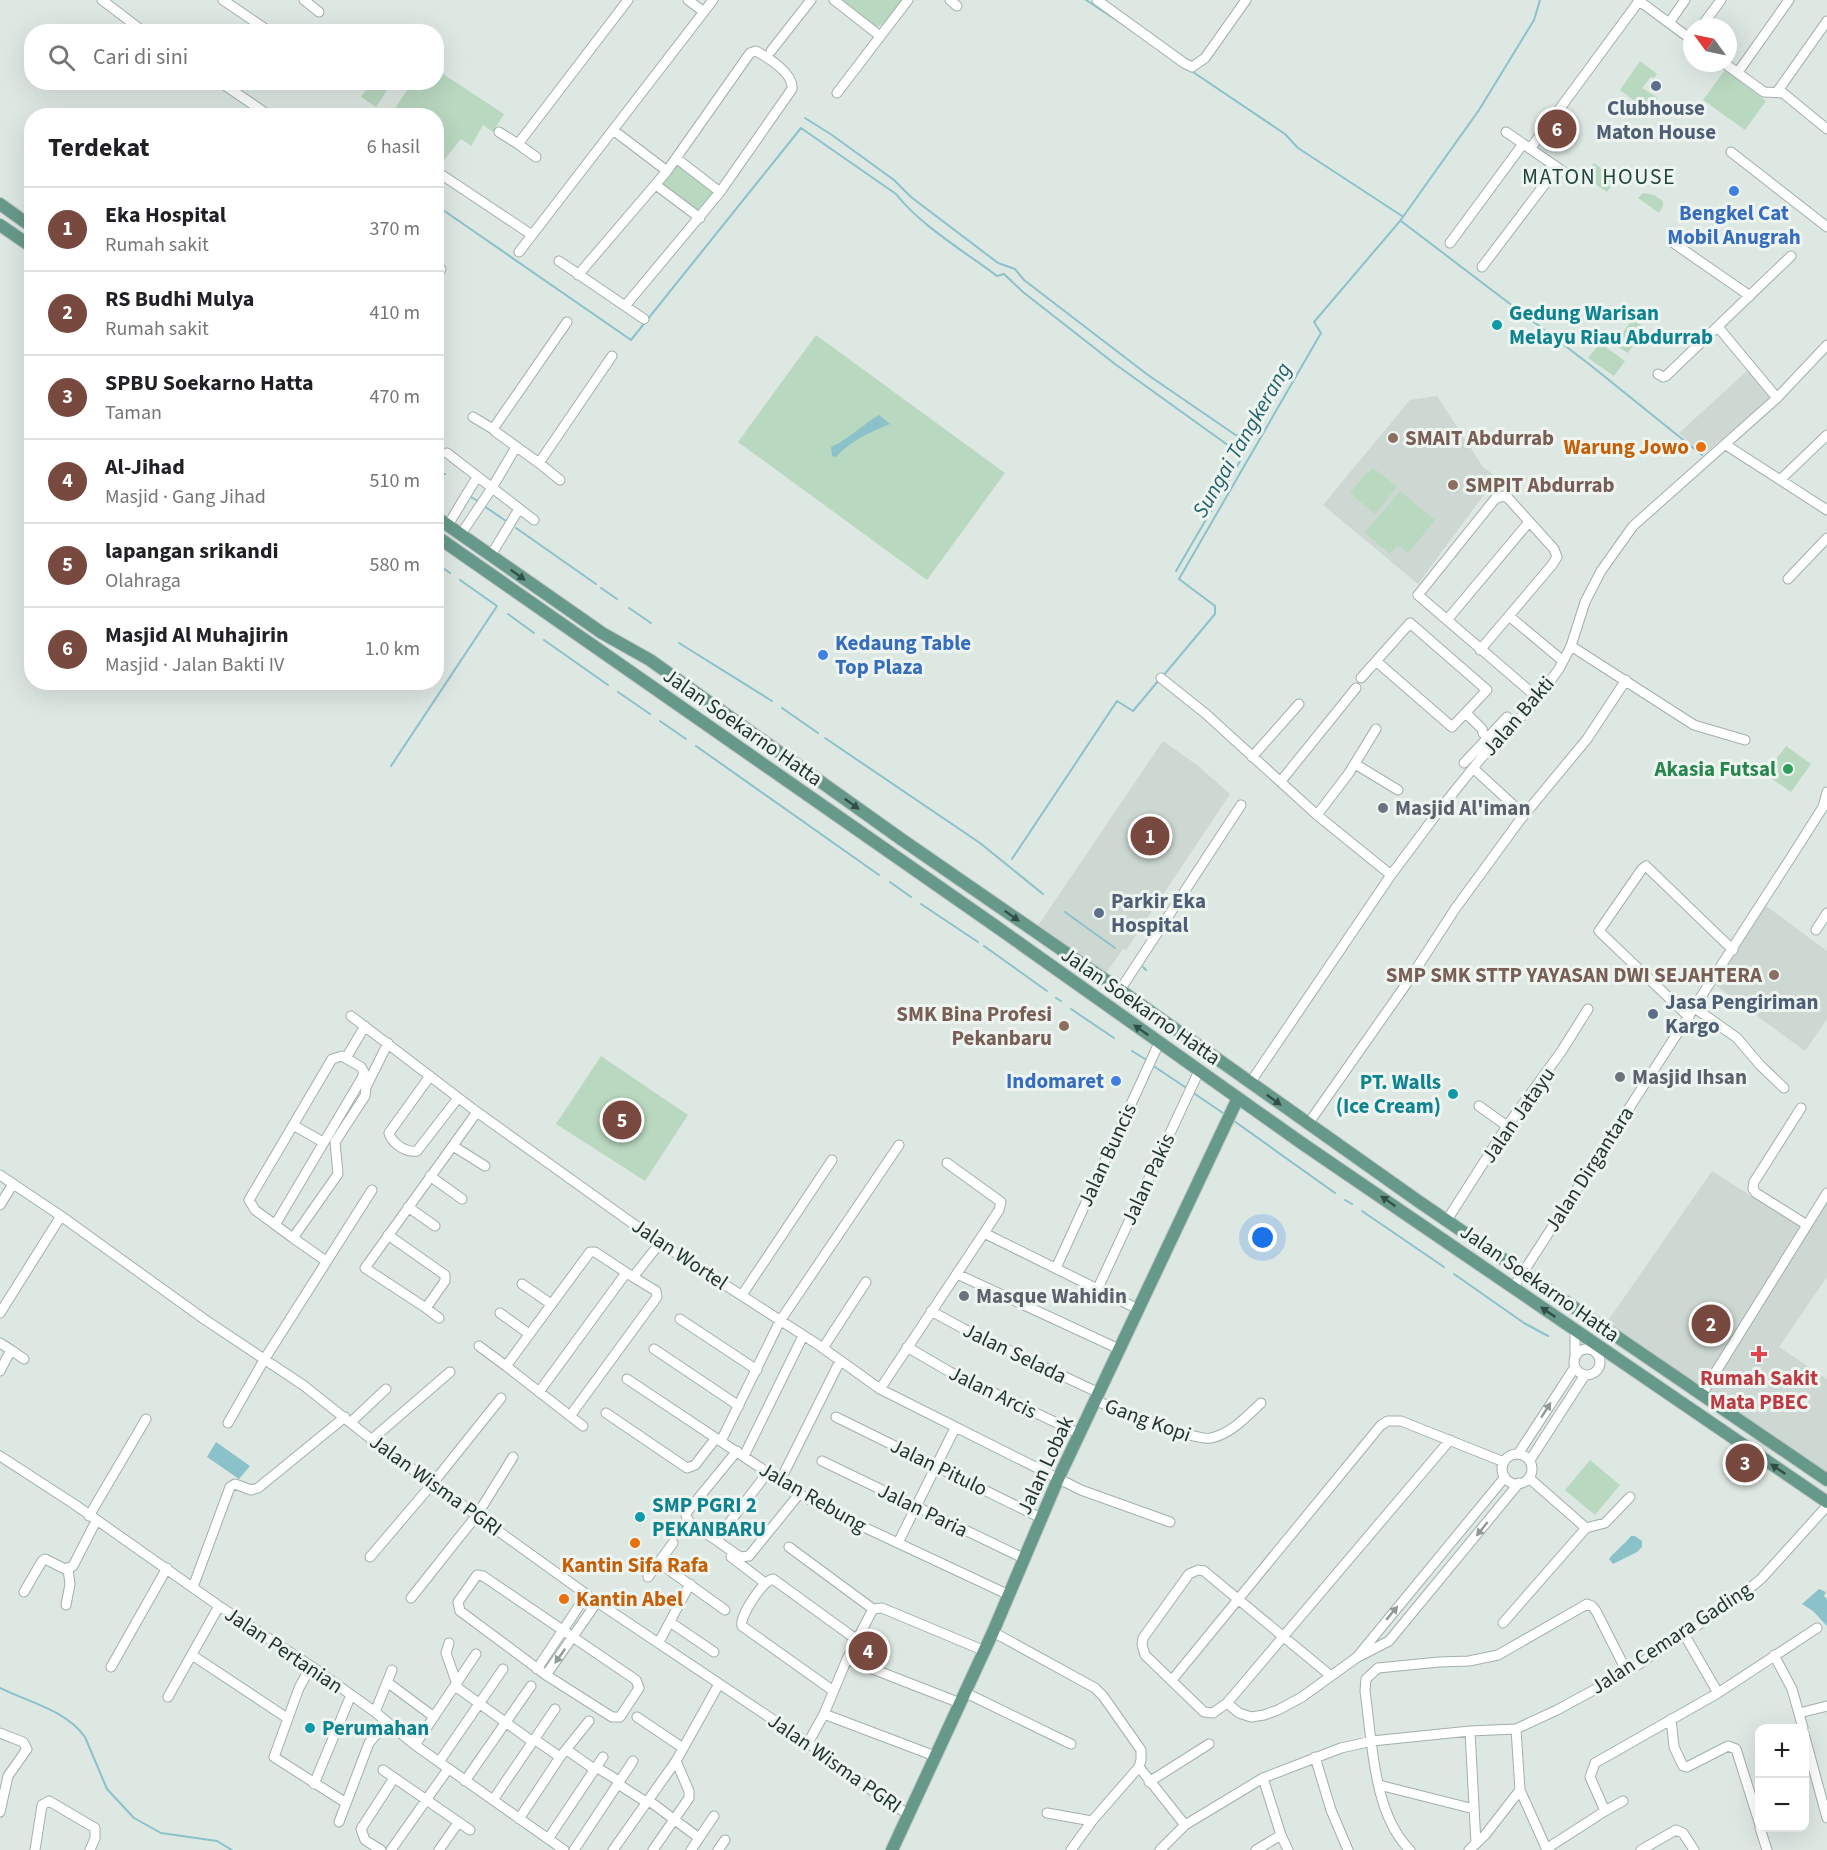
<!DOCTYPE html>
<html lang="id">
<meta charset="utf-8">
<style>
body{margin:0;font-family:"Source Sans 3",sans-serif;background:#f6f6f6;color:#202124}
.controls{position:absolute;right:18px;bottom:18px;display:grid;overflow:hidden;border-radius:12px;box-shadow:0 6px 24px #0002}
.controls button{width:54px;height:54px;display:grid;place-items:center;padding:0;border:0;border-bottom:2px solid #e0e0e0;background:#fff;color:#202124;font:30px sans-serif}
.compass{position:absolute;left:1683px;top:18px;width:54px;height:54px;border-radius:50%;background:#fff;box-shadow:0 6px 24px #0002;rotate:303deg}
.you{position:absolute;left:1263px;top:1238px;width:21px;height:21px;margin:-15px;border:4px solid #fff;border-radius:50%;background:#1a73e8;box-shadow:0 0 0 9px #1a73e833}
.badge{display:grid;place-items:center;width:39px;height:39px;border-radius:50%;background:#784a3f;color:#fff;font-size:20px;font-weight:700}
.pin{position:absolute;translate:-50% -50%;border:3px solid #fff;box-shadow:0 2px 6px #0006}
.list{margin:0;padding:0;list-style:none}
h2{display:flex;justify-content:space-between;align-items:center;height:78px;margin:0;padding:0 24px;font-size:26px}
h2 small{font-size:20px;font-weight:400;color:#757577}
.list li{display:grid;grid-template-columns:39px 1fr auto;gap:18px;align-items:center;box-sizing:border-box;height:84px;padding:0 24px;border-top:2px solid #e0e0e0}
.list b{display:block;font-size:22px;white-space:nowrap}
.list p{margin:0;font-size:20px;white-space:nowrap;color:#757577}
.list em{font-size:20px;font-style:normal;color:#757577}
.icon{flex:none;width:33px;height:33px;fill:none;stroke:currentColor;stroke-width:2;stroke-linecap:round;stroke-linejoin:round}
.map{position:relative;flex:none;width:1827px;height:1850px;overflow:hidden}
.search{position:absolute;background:#fff;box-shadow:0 6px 24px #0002;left:24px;top:24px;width:420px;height:66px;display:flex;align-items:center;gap:15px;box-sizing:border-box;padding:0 21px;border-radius:24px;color:#757577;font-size:22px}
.panel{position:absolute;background:#fff;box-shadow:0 6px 24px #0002;left:24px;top:108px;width:420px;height:582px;border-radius:24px}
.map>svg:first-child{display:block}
</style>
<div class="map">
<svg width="1827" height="1850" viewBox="0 0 1827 1850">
<rect width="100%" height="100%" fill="#dee8e3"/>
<path fill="#cdd8d2" d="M1748 370 1772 397 1703 455 1679 433Z
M1437 396 1483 467 1497 477 1418 584 1323 505 1410 400Z
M1163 741 1197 765 1230 794 1126 950 1123 949 1104 976 1037 927Z
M1766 906 1827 951V1019L1805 1051 1715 985Z
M1712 1171 1808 1232 1827 1203V1277L1779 1347 1827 1379V1476L1605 1325Z"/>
<path fill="#b9d8c0" d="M839 0H904L885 23 877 27Z
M1640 61 1657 74 1654 78 1651 77 1642 88 1658 98 1647 110 1620 90Z
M437 70 504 114 493 132 483 125 471 146 461 139 441 164 437 160 436 116 407 115 395 108 412 83 436 82Z
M1725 70 1766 101 1745 130 1703 100Z
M371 83H384L390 86 376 107 361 97Z
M677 161 718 192 700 216 659 184Z
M1594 163 1616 179 1607 192 1584 176Z
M1643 193 1654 195 1663 201V206L1659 213 1638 198Z
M1632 319 1645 328 1628 353 1615 345Z
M816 335 1005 473 927 580 738 442Z
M1600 343 1625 361 1614 376 1588 358Z
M1372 469 1376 470 1397 487 1375 514 1350 493 1365 475Z
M1400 491 1435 520 1408 553 1398 545 1390 554 1365 533Z
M1786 746 1811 764 1791 792 1765 774Z
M601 1056 688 1115 645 1181 556 1124Z
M1590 1460 1620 1485 1595 1515 1565 1490Z"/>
<path fill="#8bc1c9" d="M879 415 890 424C869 433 851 440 836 457L832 456 831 447C849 439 862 425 879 415Z
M216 1442 250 1466 239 1479 207 1457Z
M1631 1536H1635L1642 1541V1547L1637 1552 1613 1564 1609 1559C1616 1550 1624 1545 1631 1536Z
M1819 1589 1826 1592 1824 1596 1827 1599V1626L1813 1611 1802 1604Z"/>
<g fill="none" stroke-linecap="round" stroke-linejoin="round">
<path stroke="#8bc1c9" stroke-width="2" d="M1086 0 1136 33
M1190 70 1285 134 1298 148 1402 216
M805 118 832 135 894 180 911 197 998 263 1015 269 1024 280 1148 375 1237 436 1242 431
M443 210 631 340 801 128 896 194C920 225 965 252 997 276L1004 274 1023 292 1115 364 1243 456 1176 571
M1401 221 1589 364 1702 455
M436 471 445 474
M471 497 478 501
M484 506 506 521
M516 528 596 584
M436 563 450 573
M460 580 497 606
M601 588 617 599
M629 608 651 623
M508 614 534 633
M544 640 608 685
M679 643 772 701
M1163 676 1215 614V606L1179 579 1321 333 1314 322 1400 221 1479 110 1534 20 1540 0
M618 692 650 714
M782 708 818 733
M660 721 686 739
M825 738 980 843 1043 894
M696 746 879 875
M391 766 497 606
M1012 859 1117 701 1133 711 1159 680
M890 882 911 897
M921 904 978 942
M1065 912 1115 948
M984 946 1047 991
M1143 967 1146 970
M1056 998 1061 1001
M1071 1009 1114 1038
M1132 1051 1145 1059
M1155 1067 1185 1087
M1195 1094 1223 1113
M1234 1121 1335 1193
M1345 1200 1352 1204
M1362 1211 1444 1267
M1454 1274 1524 1323 1548 1336
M0 1688C28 1702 66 1710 85 1737L107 1789 134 1818 161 1833 217 1841 232 1850"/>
<g stroke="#a2afaa" stroke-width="11">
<path id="minor" d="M102 0 144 32
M223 0 270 32
M304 0 319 12
M688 0 704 12
M834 0 880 36
M950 0 957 6
M1097 0 1184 63 1192 67 1205 58 1246 0
M1638 0 1692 40
M1669 23 1685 0
M1701 27 1721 0
M771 51 811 0
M1724 63 1764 92 1783 93 1827 129
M1738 72 1789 0
M220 82 270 116
M1777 92 1827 21
M837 93 908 0
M613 130 667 171
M499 132 518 144 628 0
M1506 132 1574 179
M518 144 536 157
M1530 149 1639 1
M1731 152 1827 227
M676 158 720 192
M436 171 532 235
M656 185 700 218
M1672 242 1750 296
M1450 243 1523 144
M519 252 713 0
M559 261 625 306 720 192 792 89C794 74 769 58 756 51L750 53 667 171 578 275
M1482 267 1557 168
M436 274 441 269
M625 306 644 319
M567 322 493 429 496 432 539 463 612 356
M1718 327 1777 398
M1658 374 1663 377 1666 376 1791 256
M473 417 493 429
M1726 445 1827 510
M447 453 534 520
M539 463 560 480
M1781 479 1827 435
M448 525 477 477
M461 534 492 488 516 447
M491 555 519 509
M1788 579 1827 538
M1509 616 1563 661
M1447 620 1529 522
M1571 646 1694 725 1745 740
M1480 650 1552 565 1557 557 1554 549 1508 498 1503 496 1495 499 1418 595 1538 698
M1161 678 1206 714 1317 815 1391 875
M1361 678 1410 623 1487 690 1452 727 1376 661
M1466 713 1482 729 1483 733 1491 741
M1252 757 1299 704
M1464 763 1507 717
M1355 764 1398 790
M1473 768 1524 815
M1281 781 1356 688
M1317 815 1349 773 1376 729
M1816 930 1827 913
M1120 990 1241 805
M1695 1008 1737 1038 1760 1065 1784 1088
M351 1016 477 1112
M1689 1017 1599 931 1642 869 1646 866 1733 950
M346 1058 365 1026
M430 1076 389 1133C392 1144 407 1153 417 1151L458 1098
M1250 1083 1391 875 1441 808 1482 757 1529 709 1559 669 1571 646 1585 602 1601 571 1633 526 1777 398 1827 345
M1479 1106 1507 1126
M1801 1108 1754 1182 1753 1189 1756 1193 1807 1225
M1308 1124 1407 983 1455 909 1520 820 1587 739 1626 680
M293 1125 323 1142
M453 1146 485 1166
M947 1163 1001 1202 999 1210 984 1233 1138 1309
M0 1175 61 1216
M430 1176 462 1199
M0 1205 13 1184
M408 1207 435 1226
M1447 1220 1507 1126 1561 1052 1588 1009
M275 1225 362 1078 364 1072 361 1067 342 1056 332 1059 249 1200 255 1210 293 1238
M388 1235 445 1275V1281L426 1308 365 1268 477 1112 660 1243 820 1346 880 1389 1081 1490 1170 1522
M326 1261 293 1238 338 1174 335 1142 365 1096 366 1087 388 1043
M1056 1268 1159 1043
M957 1274 1119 1349
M522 1284 551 1304
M1098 1288 1199 1071
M1513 1288C1616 1127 1721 968 1823 807L1827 792
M742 1295 832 1160
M426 1308 439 1318
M931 1311 964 1329 1099 1393
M0 1313 61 1216 204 1319 303 1385 376 1443 597 1602 808 1743 881 1797 908 1814
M500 1313 529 1334
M680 1319 757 1370
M0 1343 11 1350 0 1371
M479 1346 506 1366
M907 1347 950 1372 1080 1434
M823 1348 866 1282
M1574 1362a13 13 0 1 1 26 0a13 13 0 1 1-26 0Z
M654 1349 739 1406
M11 1350 24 1359
M1575 1356V1331
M627 1379 803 1496 853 1522 1009 1595
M880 1389 984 1233
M539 1392 626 1273
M1702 1394 1827 1193
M1096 1401C1116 1408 1196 1442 1211 1438 1231 1434 1247 1416 1261 1403
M606 1413 687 1468 695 1465 716 1438
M570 1416 657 1297 656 1291 633 1277
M836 1417 1041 1518
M351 1422 386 1389
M228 1423 264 1360 372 1190
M583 1426 506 1366 590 1252H595L633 1277 660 1243
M371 1440 450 1372
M721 1441 780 1321 899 1145
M737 1451 687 1512 686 1516 690 1523 716 1540 768 1472
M1518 1454 1575 1367
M1502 1469a15 15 0 1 1 30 0a15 15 0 1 1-30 0Z
M0 1456 74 1504 219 1606 311 1666 375 1712 415 1745 564 1850
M744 1456 803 1336
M1530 1460 1585 1375
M822 1461 1023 1558
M780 1481 840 1361
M89 1516 146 1419
M1586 1528 1605 1523 1630 1497
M716 1540 740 1557 749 1556 800 1493
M898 1543 955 1428
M789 1547 873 1609
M370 1557 433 1483 501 1398
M731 1557 765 1583
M658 1562 725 1610
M477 1575 483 1576 636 1680 639 1688 620 1717H612L546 1675 460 1611 458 1602Z
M648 1577 673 1543
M193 1587 230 1487 235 1484 251 1490 258 1488 345 1417
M24 1592 42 1561 45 1559 65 1569 73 1566 96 1521
M411 1598 477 1515 513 1457
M66 1605 70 1584 68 1569
M670 1622 714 1652
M1503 1623 1586 1528 1529 1478
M993 1632 1095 1688 1103 1696 1141 1750V1760L1139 1767 1092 1821 1071 1850
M1684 1634 1718 1693
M659 1642 690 1584
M449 1643 446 1653 457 1684
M192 1655 287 1718
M1774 1655 1792 1689 1803 1728
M1357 1657 1505 1477
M847 1659 960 1703
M311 1666 299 1688 274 1757 346 1803
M111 1667 167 1568
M537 1669 587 1594
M546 1675 597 1602
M1331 1676 1204 1571 1198 1570 1189 1574 1143 1638 1142 1645 1145 1655 1204 1712 1213 1713 1227 1703 1239 1713 1251 1717 1264 1715 1278 1710 1302 1697 1356 1658 1389 1641 1519 1483
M1172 1680 1381 1425 1388 1421H1401L1504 1462
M387 1682 434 1717
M455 1686 533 1742
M832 1690 742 1626C739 1617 763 1580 773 1579L857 1640
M966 1693 1071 1744
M168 1697 219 1606
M1227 1703 1450 1440
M375 1712 392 1670
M1799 1713 1827 1706
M824 1714 935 1756
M637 1717 683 1748
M1671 1719 1674 1747 1683 1766 1687 1767 1728 1746 1736 1749 1760 1825
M1516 1729 1520 1790 1547 1850
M1470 1731 1476 1844
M0 1733 23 1742 27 1749 8 1776 0 1812
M1804 1734 1827 1818
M534 1739 560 1757
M808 1743 824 1714 847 1659 873 1609 882 1608 985 1651
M415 1745 476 1654
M567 1750 594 1769
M1315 1757 1331 1810 1348 1850
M439 1762 503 1669
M596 1767 619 1781
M1139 1767 1185 1825
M383 1770 470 1830
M1263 1778 1281 1835 1288 1850
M465 1781 531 1686
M1149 1782 1209 1744
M314 1784 351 1695
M618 1784 646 1802
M1379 1785 1474 1809
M493 1800 555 1709
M648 1800 699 1838
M1605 1811 1623 1801
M1047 1813 1092 1821
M519 1819 560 1757 589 1721
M339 1822 369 1743 387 1722
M1760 1828 1767 1850
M548 1839 603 1757
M1546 1849 1605 1811 1590 1777 1595 1763 1718 1693 1817 1628
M35 1850 42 1805 49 1801 95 1828V1838L90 1850
M381 1850 365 1840 361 1829 394 1778
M391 1850 448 1769
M439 1850 458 1823
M574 1850 633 1761
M613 1850 676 1761 719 1684
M653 1850 689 1798V1791L676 1761
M691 1850 714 1816
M718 1850 725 1840
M1160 1850 1185 1825 1263 1778 1341 1748 1372 1741 1470 1731 1516 1729 1557 1710 1627 1672 1730 1604 1761 1579 1827 1506
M1256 1850 1281 1835
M1410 1850C1373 1814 1372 1740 1365 1691L1366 1679 1378 1668 1439 1662 1469 1661 1498 1655 1587 1604 1592 1606 1596 1611 1627 1672
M1469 1850 1485 1835 1520 1790
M1641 1850 1676 1830 1683 1833 1694 1850"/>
</g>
<g stroke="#bcc3c1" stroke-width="14">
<path id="major" d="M0 204 32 227
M0 225 32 247
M436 517 602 633 650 660 901 839 1120 990 1418 1201 1827 1480
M436 536 994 925 1303 1144 1827 1502
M892 1850 993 1632 1058 1479 1238 1098"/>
</g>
<use href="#minor" stroke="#fff" stroke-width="9"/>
<use href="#major" stroke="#67998b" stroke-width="12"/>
</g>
<defs><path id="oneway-solid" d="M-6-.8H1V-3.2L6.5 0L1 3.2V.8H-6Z" transform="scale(1.5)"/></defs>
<g fill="#324f47">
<use href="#oneway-solid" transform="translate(518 575) rotate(36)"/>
<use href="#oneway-solid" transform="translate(852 804) rotate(36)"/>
<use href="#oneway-solid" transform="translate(1012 916) rotate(35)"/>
<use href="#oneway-solid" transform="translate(1141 1030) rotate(-145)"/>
<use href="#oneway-solid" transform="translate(1274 1100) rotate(36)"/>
<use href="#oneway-solid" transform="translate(1388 1201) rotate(-145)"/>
<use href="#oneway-solid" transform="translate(1548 1312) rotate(-146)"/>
<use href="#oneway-solid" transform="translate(1778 1469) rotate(-146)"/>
</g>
<g fill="#909a98">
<use href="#oneway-solid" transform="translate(1546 1410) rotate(-57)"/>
<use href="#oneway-solid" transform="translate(1482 1529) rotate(129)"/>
<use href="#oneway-solid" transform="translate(1392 1613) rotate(-50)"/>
<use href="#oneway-solid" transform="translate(560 1656) rotate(125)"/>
</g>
<g fill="#5c6f8a" stroke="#eef5f1" stroke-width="2">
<circle cx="1656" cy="86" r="6"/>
<circle cx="1099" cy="913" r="6"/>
<circle cx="1653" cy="1014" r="6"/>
</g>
<g fill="#3f7fe0" stroke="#eef5f1" stroke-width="2">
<circle cx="1734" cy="191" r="6"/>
<circle cx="823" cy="655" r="6"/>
<circle cx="1116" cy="1081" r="6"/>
</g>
<g fill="#0f9aa8" stroke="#eef5f1" stroke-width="2">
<circle cx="1497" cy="325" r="6"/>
<circle cx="1453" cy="1094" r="6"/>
<circle cx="640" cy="1517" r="6"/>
<circle cx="310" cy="1728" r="6"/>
</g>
<g fill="#8d6e63" stroke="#eef5f1" stroke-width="2">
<circle cx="1393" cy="438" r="6"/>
<circle cx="1453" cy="485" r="6"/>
<circle cx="1774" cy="975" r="6"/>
<circle cx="1064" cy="1026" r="6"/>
</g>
<g fill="#e8710a" stroke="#eef5f1" stroke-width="2">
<circle cx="1701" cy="447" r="6"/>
<circle cx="635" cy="1543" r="6"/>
<circle cx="564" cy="1599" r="6"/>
</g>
<circle fill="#2e9e5b" stroke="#eef5f1" stroke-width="2" cx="1788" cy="769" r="6"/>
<g fill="#6b7280" stroke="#eef5f1" stroke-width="2">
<circle cx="1383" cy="808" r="6"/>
<circle cx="1620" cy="1077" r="6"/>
<circle cx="964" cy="1296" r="6"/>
</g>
<path fill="#e0444e" stroke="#eef5f1" stroke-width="2" d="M1756 1345h6v6h6v6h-6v6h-6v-6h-6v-6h6z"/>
<g text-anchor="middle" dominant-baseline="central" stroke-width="6" stroke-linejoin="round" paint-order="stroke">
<g font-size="21" font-weight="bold" fill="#4e5e75" stroke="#eef5f1" text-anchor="start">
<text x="1656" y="108" text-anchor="middle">Clubhouse<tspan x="1656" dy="24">Maton House</tspan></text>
<text x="1111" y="901">Parkir Eka<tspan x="1111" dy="24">Hospital</tspan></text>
<text x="1665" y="1002">Jasa Pengiriman<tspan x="1665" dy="24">Kargo</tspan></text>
</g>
<g font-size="21" font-weight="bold" fill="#366cbe" stroke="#eef5f1">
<text x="1734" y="213">Bengkel Cat<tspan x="1734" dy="24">Mobil Anugrah</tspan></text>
<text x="835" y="643" text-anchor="start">Kedaung Table<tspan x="835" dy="24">Top Plaza</tspan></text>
<text x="1104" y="1081" text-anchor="end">Indomaret</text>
</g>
<g font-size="21" font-weight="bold" fill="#0d838f" stroke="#eef5f1" text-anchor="start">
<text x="1509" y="313">Gedung Warisan<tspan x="1509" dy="24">Melayu Riau Abdurrab</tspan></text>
<text x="1441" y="1082" text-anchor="end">PT. Walls<tspan x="1441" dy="24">(Ice Cream)</tspan></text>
<text x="652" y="1505">SMP PGRI 2<tspan x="652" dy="24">PEKANBARU</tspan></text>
<text x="322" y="1728">Perumahan</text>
</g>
<g font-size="21" font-weight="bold" fill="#785e54" stroke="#eef5f1" text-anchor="start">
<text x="1405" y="438">SMAIT Abdurrab</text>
<text x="1465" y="485">SMPIT Abdurrab</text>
<text x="1762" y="975" text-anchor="end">SMP SMK STTP YAYASAN DWI SEJAHTERA</text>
<text x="1052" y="1014" text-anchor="end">SMK Bina Profesi<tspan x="1052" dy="24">Pekanbaru</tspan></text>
</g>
<g font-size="21" font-weight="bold" fill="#c56008" stroke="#eef5f1" text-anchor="end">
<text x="1689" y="447">Warung Jowo</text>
<text x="635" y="1565" text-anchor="middle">Kantin Sifa Rafa</text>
<text x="576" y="1599" text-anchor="start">Kantin Abel</text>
</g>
<g font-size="21" fill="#213630" stroke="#eef5f1">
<text transform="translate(1518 716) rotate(-49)">Jalan Bakti</text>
<text transform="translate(743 727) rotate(35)">Jalan Soekarno Hatta</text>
<text transform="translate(1141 1006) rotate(35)">Jalan Soekarno Hatta</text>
<text transform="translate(1518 1115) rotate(-55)">Jalan Jatayu</text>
<text transform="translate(1107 1155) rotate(-65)">Jalan Buncis</text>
<text transform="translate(1589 1169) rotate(-57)">Jalan Dirgantara</text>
<text transform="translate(1148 1179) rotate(-65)">Jalan Pakis</text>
<text transform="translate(680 1254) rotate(34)">Jalan Wortel</text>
<text transform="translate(1540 1283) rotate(35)">Jalan Soekarno Hatta</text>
<text transform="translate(1015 1353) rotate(26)">Jalan Selada</text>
<text transform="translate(993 1392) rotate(26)">Jalan Arcis</text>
<text transform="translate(1148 1420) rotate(20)">Gang Kopi</text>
<text transform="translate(1045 1465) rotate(-65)">Jalan Lobak</text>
<text transform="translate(939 1467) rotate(26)">Jalan Pitulo</text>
<text transform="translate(436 1485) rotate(36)">Jalan Wisma PGRI</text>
<text transform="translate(813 1497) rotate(30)">Jalan Rebung</text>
<text transform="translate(923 1510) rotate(26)">Jalan Paria</text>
<text transform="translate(1671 1638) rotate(-33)">Jalan Cemara Gading</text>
<text transform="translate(284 1650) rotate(34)">Jalan Pertanian</text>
<text transform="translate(835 1763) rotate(35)">Jalan Wisma PGRI</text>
</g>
<g font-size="21" font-weight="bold" fill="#27864d" stroke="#eef5f1" text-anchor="end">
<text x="1776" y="769">Akasia Futsal</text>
</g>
<g font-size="21" font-weight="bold" fill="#5b616d" stroke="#eef5f1" text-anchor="start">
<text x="1395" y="808">Masjid Al'iman</text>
<text x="1632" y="1077">Masjid Ihsan</text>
<text x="976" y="1296">Masque Wahidin</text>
</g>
<g font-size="21" font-weight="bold" fill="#be3a42" stroke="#eef5f1">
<text x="1759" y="1378">Rumah Sakit<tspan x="1759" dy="24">Mata PBEC</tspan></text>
</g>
<g font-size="22" letter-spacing="1.5" fill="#20463b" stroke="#eef5f1">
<text x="1599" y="177">MATON HOUSE</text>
</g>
<g font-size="22" font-style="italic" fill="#22616b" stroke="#eef5f1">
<text transform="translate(1242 440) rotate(-60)">Sungai Tangkerang</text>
</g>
</g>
</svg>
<div class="controls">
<button>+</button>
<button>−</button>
</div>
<svg class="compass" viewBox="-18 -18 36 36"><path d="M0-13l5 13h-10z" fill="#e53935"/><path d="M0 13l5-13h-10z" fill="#757577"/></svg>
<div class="you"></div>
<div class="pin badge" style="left:1150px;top:836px">1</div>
<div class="pin badge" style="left:1711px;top:1324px">2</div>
<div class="pin badge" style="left:1745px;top:1463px">3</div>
<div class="pin badge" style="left:868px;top:1651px">4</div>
<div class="pin badge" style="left:622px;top:1120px">5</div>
<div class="pin badge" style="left:1557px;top:129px">6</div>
<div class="search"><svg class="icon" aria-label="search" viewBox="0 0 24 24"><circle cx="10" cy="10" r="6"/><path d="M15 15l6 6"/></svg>Cari di sini</div>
<section class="panel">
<h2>Terdekat<small>6 hasil</small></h2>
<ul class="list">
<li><span class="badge">1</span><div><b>Eka Hospital</b><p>Rumah sakit</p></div><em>370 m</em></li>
<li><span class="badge">2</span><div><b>RS Budhi Mulya</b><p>Rumah sakit</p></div><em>410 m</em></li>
<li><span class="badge">3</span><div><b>SPBU Soekarno Hatta</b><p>Taman</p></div><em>470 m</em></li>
<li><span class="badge">4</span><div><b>Al-Jihad</b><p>Masjid · Gang Jihad</p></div><em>510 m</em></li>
<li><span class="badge">5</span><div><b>lapangan srikandi</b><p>Olahraga</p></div><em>580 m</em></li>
<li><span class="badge">6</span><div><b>Masjid Al Muhajirin</b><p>Masjid · Jalan Bakti IV</p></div><em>1.0 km</em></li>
</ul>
</section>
</div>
